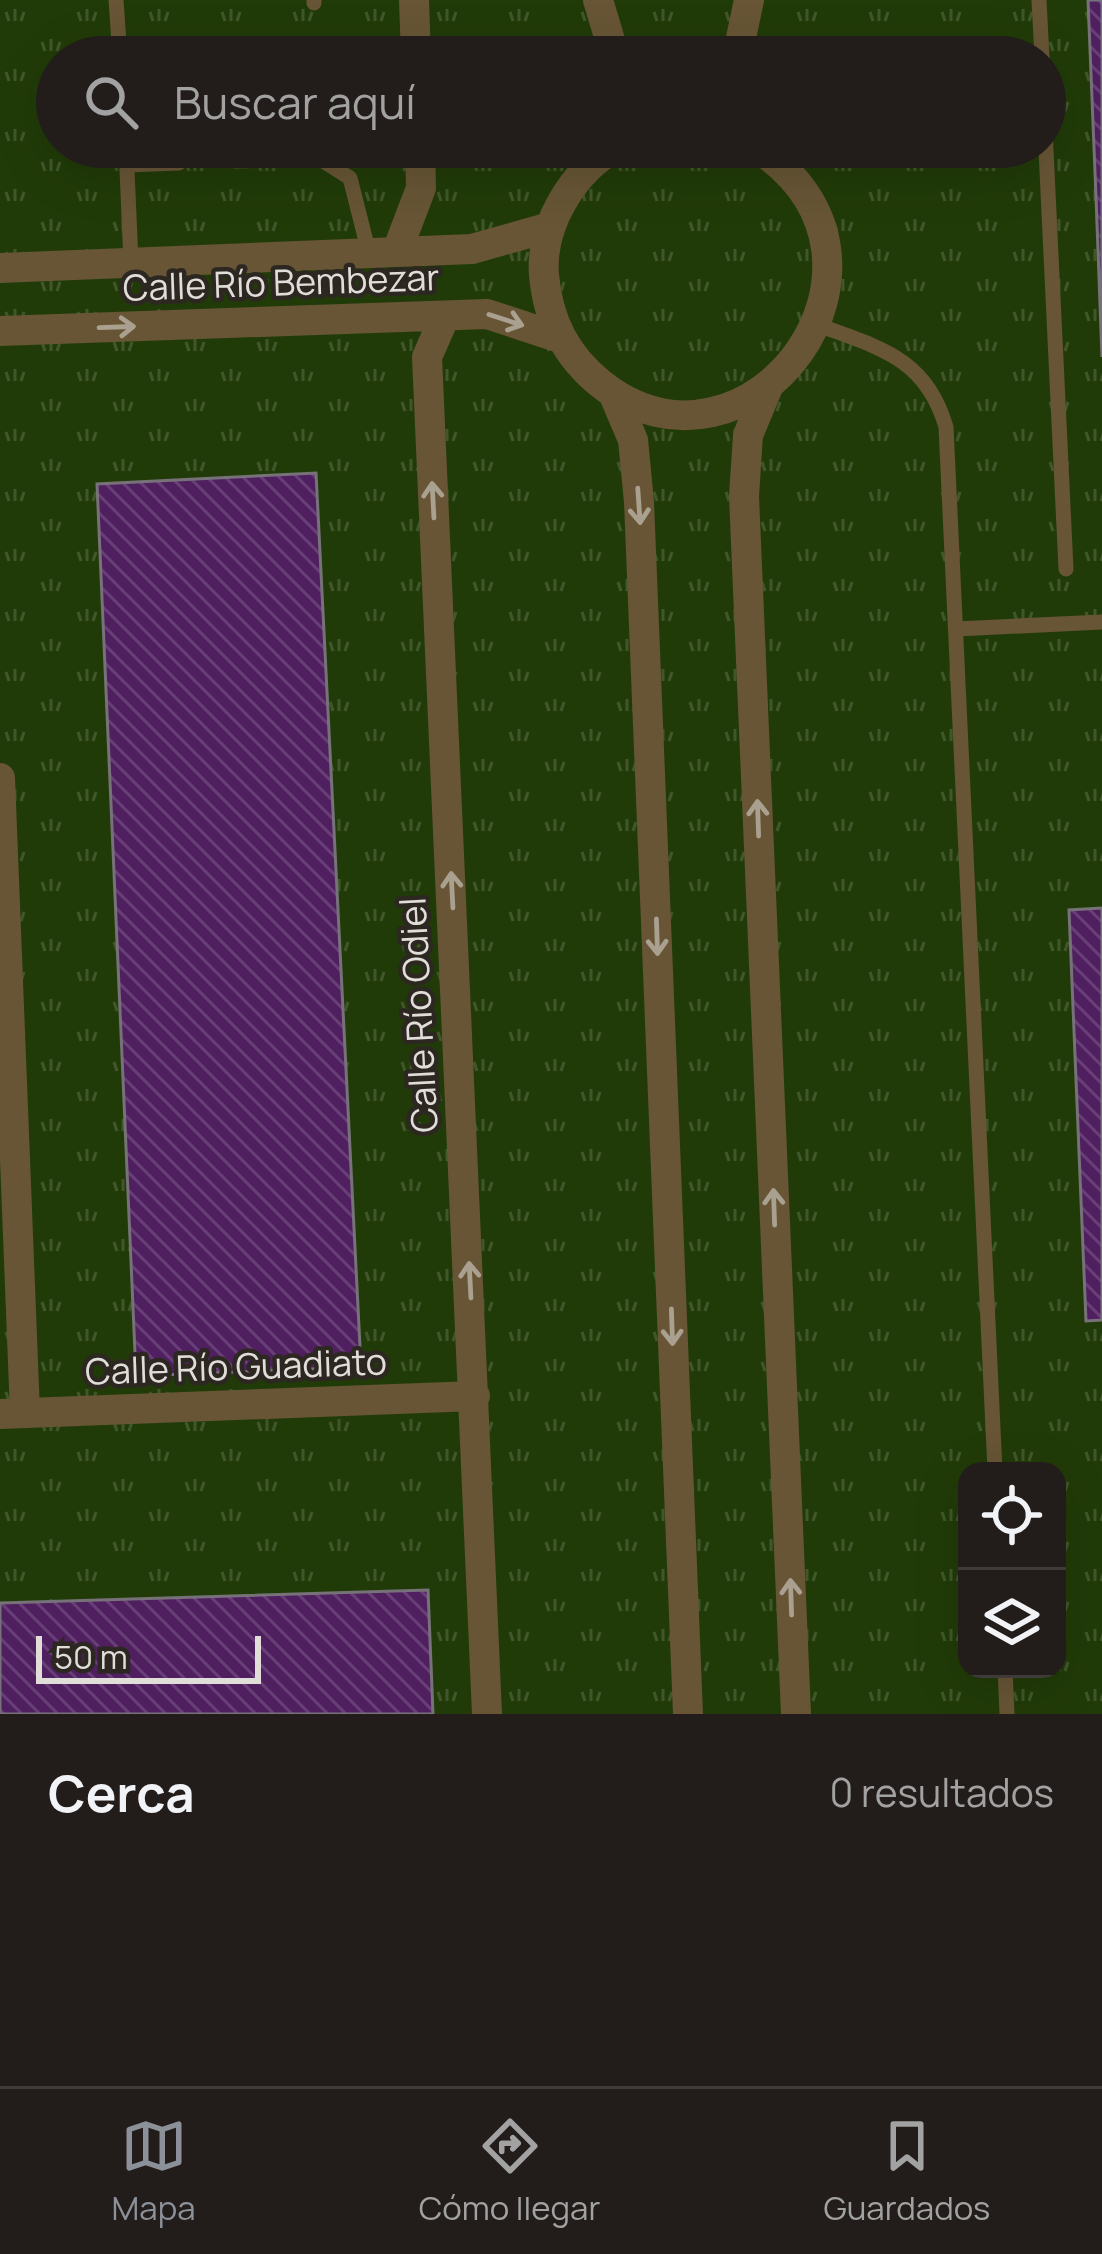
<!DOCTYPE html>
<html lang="es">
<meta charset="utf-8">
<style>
body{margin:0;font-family:Manrope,sans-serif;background:#2e2a27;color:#f1f3f6}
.controls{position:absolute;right:36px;bottom:36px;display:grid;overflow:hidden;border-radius:24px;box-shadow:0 12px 48px #0002}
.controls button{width:108px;height:108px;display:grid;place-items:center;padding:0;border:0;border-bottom:3px solid #3f3b39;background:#221d1a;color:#f1f3f6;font:60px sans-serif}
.scale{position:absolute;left:36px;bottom:30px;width:225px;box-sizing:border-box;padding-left:12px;border:6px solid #e1deda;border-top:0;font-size:33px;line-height:42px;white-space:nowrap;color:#e1deda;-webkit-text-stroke:9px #2d2722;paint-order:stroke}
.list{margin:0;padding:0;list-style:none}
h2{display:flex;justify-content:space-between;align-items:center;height:156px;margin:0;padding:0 48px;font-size:51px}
h2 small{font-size:39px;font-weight:400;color:#a2a2a2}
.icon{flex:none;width:66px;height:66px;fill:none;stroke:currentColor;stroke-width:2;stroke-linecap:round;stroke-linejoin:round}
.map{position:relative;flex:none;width:1102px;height:1714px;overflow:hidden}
.search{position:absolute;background:#221d1a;box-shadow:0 12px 48px #0002;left:36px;right:36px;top:36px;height:132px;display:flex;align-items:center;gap:30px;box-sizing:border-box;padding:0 42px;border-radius:66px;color:#a2a2a2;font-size:45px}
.sheet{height:372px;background:#221d1a}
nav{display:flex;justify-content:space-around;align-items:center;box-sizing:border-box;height:168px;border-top:3px solid #3f3b39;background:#221d1a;font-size:33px;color:#a2a2a2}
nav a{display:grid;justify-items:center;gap:6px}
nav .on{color:#8c9099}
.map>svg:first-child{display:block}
</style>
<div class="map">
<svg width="1102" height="1714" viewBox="0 0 1102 1714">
<defs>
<pattern id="grass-tufts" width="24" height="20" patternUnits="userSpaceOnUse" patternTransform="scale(3)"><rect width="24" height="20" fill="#213b08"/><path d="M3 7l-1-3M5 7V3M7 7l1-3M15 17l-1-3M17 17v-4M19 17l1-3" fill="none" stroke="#41572b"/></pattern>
<pattern id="building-back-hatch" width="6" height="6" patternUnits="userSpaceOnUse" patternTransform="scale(3)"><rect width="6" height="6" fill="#4f1f60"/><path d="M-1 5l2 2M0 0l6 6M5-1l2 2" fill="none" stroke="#683f76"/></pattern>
</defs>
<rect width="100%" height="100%" fill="#2d2722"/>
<path fill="url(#grass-tufts)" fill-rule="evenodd" d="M0 0H1102V1714H0ZM57 57H1045V147H57ZM967 1471H1057V1669H967Z"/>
<path fill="url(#building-back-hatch)" stroke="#777279" stroke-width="3" d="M1088 0H1102V357L1096 197Z
M316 473 361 1367 136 1376 97 484Z
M1102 908V1320L1086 1321 1069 910Z
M428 1590 433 1714H0V1603Z"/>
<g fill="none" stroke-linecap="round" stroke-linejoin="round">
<path stroke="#675535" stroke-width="15" d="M116 0 120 57
M314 0V3
M1039 0 1042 57
M1045 129 1066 569
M126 147 131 262
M235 161 320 159 350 178 369 253
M127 165 179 163
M818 325C880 348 926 358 946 427L995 1471
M956 629 1102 622
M1005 1669 1007 1714"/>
<path stroke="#675535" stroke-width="30" d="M414 0 416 57
M598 0 615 57
M737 57 749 0
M616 147C573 171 540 225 544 275 548 321 566 356 601 384 749 501 930 260 756 147
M397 251 421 188 420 147
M0 268 472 249 550 227
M445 316 427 357 487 1714
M0 331 487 314 560 338
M768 387 748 435 744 496 796 1714
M613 393 633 440 639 502 688 1714
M0 778 25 1413
M0 1414 475 1396"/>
</g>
<defs><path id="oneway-shaft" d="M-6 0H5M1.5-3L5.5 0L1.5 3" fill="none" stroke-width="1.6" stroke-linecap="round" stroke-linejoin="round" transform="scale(3)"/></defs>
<g stroke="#aaa090">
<use href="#oneway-shaft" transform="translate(506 320) rotate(18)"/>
<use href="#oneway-shaft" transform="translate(117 327) rotate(-2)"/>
<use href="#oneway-shaft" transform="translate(433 500) rotate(-93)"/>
<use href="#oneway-shaft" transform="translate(639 506) rotate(86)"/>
<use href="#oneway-shaft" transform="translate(758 818) rotate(-92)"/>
<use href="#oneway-shaft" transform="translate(452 890) rotate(-93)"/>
<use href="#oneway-shaft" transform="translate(657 937) rotate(88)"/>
<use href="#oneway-shaft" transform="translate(774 1207) rotate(-92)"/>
<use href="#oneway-shaft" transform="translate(470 1280) rotate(-93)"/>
<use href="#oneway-shaft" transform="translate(672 1327) rotate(88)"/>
<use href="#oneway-shaft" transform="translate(791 1597) rotate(-92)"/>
</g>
<g text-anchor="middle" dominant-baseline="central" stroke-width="9" stroke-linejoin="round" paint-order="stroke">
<g font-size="36" fill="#e1deda" stroke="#2d2722">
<text transform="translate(281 282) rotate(-2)">Calle Río Bembezar</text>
<text transform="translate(418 1015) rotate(-93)">Calle Río Odiel</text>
<text transform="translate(236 1366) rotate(-2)">Calle Río Guadiato</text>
</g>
</g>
</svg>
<div class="controls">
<button><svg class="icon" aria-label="locate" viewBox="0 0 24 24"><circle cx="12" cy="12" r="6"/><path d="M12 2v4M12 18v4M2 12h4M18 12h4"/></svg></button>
<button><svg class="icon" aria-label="layers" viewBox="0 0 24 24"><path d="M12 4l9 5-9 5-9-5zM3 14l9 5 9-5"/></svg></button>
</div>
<div class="scale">50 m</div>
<div class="search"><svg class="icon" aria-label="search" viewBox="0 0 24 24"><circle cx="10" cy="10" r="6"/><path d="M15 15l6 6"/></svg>Buscar aquí</div>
</div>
<section class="sheet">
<h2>Cerca<small>0 resultados</small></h2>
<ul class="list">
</ul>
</section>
<nav>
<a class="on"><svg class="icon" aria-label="map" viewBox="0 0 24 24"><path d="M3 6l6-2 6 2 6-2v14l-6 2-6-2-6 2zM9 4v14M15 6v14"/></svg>Mapa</a>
<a><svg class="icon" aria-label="directions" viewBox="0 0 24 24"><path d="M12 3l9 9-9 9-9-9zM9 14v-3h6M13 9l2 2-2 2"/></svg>Cómo llegar</a>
<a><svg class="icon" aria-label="saved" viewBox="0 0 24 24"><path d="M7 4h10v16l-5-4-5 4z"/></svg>Guardados</a>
</nav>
